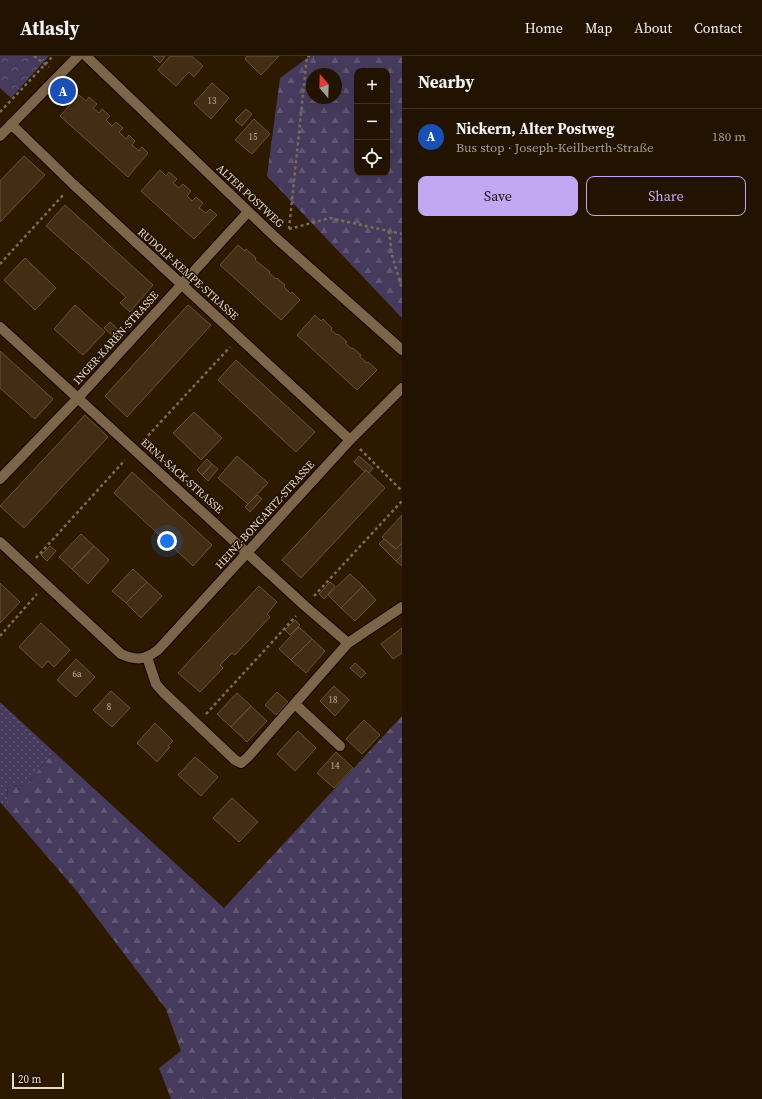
<!DOCTYPE html>
<meta charset="utf-8">
<style>
body{margin:0;font-family:"Source Serif 4",serif;background:#2d200f;color:#f1f3f6}
.controls{position:absolute;right:12px;top:12px;display:grid;overflow:hidden;border-radius:8px;box-shadow:0 4px 16px #0002}
.controls button{width:36px;height:36px;display:grid;place-items:center;padding:0;border:0;border-bottom:1px solid #3e3222;background:#211300;color:#f1f3f6;font:20px sans-serif}
.compass{position:absolute;left:306px;top:12px;width:36px;height:36px;border-radius:50%;background:#211300;box-shadow:0 4px 16px #0002;rotate:341deg}
.scale{position:absolute;left:12px;bottom:10px;width:52px;box-sizing:border-box;padding-left:4px;border:2px solid #e6d9ca;border-top:0;font-size:11px;line-height:14px;white-space:nowrap;color:#e6d9ca;-webkit-text-stroke:3px #221000;paint-order:stroke}
.you{position:absolute;left:167px;top:485px;width:14px;height:14px;margin:-10px;border:3px solid #fff;border-radius:50%;background:#1a73e8;box-shadow:0 0 0 6px #1a73e833}
.badge{display:grid;place-items:center;width:26px;height:26px;border-radius:50%;background:#c2a8f2;color:#fff;font-size:13px;font-weight:700}
.pin{position:absolute;translate:-50% -50%;border:2px solid #fff;box-shadow:0 1px 4px #0006}
.list{margin:0;padding:0;list-style:none}
h2{display:flex;justify-content:space-between;align-items:center;height:52px;margin:0;padding:0 16px;font-size:17px}
h2 small{font-size:13px;font-weight:400;color:#a29e99}
.list li{display:grid;grid-template-columns:26px 1fr auto;gap:12px;align-items:center;box-sizing:border-box;height:56px;padding:0 16px;border-top:1px solid #3e3222}
.list b{display:block;font-size:15px;white-space:nowrap}
.list p{margin:0;font-size:13px;white-space:nowrap;color:#a29e99}
.list em{font-size:13px;font-style:normal;color:#a29e99}
.actions{display:flex;gap:8px;padding:12px 16px}
.actions a{flex:1;padding:9px 0;border:1px solid #c2a8f2;border-radius:8px;text-align:center;font-size:14px;color:#c2a8f2}
.actions .main{background:#c2a8f2;color:#111}
.icon{flex:none;width:22px;height:22px;fill:none;stroke:currentColor;stroke-width:2;stroke-linecap:round;stroke-linejoin:round}
.map{position:relative;flex:none;width:402px;height:1043px;overflow:hidden}
header{display:flex;align-items:center;gap:24px;box-sizing:border-box;height:56px;padding:0 20px;background:#211300;border-bottom:1px solid #3e3222}
header strong{font-size:19px}
nav{display:flex;gap:22px;margin-inline-start:auto;font-size:14px}
main{display:flex}
aside{flex:1;background:#211300}
.map>svg:first-child{display:block}
</style>
<header>
<strong>Atlasly</strong>
<nav><a>Home</a><a>Map</a><a>About</a><a>Contact</a></nav>
</header>
<main>
<div class="map">
<svg width="402" height="1043" viewBox="0 0 402 1043">
<defs>
<pattern id="grass-dots" width="8" height="8" patternUnits="userSpaceOnUse"><rect width="8" height="8" fill="#473b5d"/><path d="M2 2h.1M6 6h.1" fill="none" stroke="#625773" stroke-width="1.8" stroke-linecap="round"/></pattern>
<pattern id="forest-firs" width="22" height="20" patternUnits="userSpaceOnUse"><rect width="22" height="20" fill="#473b5d"/><path d="M5 1l3.5 6h-7zM16 11l3.5 6h-7z" fill="#625773"/></pattern>
<pattern id="park-crowns" width="20" height="18" patternUnits="userSpaceOnUse"><rect width="20" height="18" fill="#473b5d"/><path d="M2 6a3 3 0 1 1 6 0M12 15a3 3 0 1 1 6 0" fill="none" stroke="#625773"/></pattern>
</defs>
<rect width="100%" height="100%" fill="#2c1900"/>
<path fill="url(#grass-dots)" d="M0 646 54 696 26 729 8 730 6 753 0 746Z"/>
<path fill="url(#forest-firs)" fill-rule="evenodd" d="M310 0H402V262L267 120 280 22ZM357 15H387V117H357ZM312 18H336V42H312Z
M402 660V1043H171L159 1012 181 995 166 953 75 833 6 753 8 730 26 729 54 696 224 852Z"/>
<path fill="url(#park-crowns)" d="M0 0H49L11 42 0 32Z"/>
<path fill="#432e14" stroke="#695238" d="M153 0H165L160 7Z
M170 0H192L203 10 194 21 189 16 176 30 158 14Z
M247 0H279L261 19 245 3Z
M212 27 229 42 211 63 194 47Z
M79 39 86 45 89 41 97 48 93 52 99 57 102 53 110 60 106 64 112 70 116 66 123 72 119 76 126 83 129 79 135 85 132 89 139 95 142 91 148 97 128 121 60 60Z
M246 53 252 58 242 70 235 64Z
M254 63 270 78 252 98 235 84Z
M24 100 45 119 0 166V125Z
M160 114 166 120 169 116 177 123 173 127 179 132 183 128 191 135 187 140 192 145 196 141 203 147 199 152 206 157 210 153 217 159 194 183 141 135Z
M65 149 153 229 130 256 120 247 126 241 46 170Z
M238 189 245 195 246 193 256 202 255 204 270 216 269 217 276 223 277 222 285 229 284 231 291 238 292 236 300 244 281 264 220 209Z
M25 202 56 232 35 254 4 224Z
M75 249 105 276 83 299 54 273Z
M188 249 211 269 127 361 105 340Z
M315 259 321 265 323 263 332 272 331 274 337 279 338 278 347 286 345 287 352 293 353 292 361 299 360 301 367 307 368 306 377 314 357 334 297 279Z
M110 266 123 278 117 284 104 272Z
M0 295 53 343 35 363 0 332Z
M236 304 315 376 296 396 218 324Z
M194 356 222 382 201 404 173 377Z
M85 359 108 381 24 472 0 450Z
M237 400 268 427 248 448 218 422Z
M359 400 373 412 369 417 366 414 365 416 354 406Z
M207 403 212 408 202 419 197 414Z
M212 408 218 413 208 425 202 419Z
M366 414 385 432 301 522 282 504Z
M132 416 212 489 193 510 114 437Z
M257 439 262 443 250 456 245 451Z
M402 459V487L396 493 382 481Z
M81 478 94 490 72 513 59 501Z
M384 483 396 493 402 487V499L396 505 379 488Z
M50 490 56 495 47 505 41 499Z
M94 490 109 504 88 528 72 513Z
M402 499V510L396 505Z
M133 513 147 526 126 547 112 535Z
M350 518 363 530 341 552 328 539Z
M147 526 162 540 141 562 126 547Z
M330 526 335 530 324 543 319 538Z
M0 527 20 546 0 567Z
M259 530 277 546 267 558 270 561 235 599 232 597 220 609 223 612 200 636 178 617Z
M363 530 376 544 355 565 341 552Z
M295 564 300 569 290 579 285 574Z
M41 567 70 594 54 611 48 605 42 612 19 591Z
M299 571 312 583 291 604 279 593Z
M402 572V597L393 603 381 588Z
M312 583 325 595 306 617 291 604Z
M76 603 95 621 76 641 57 624Z
M355 607 366 617 361 622 350 612Z
M334 630 349 644 335 660 320 645Z
M111 635 130 652 112 671 93 654Z
M277 636 288 646 276 659 265 649Z
M237 637 251 650 231 671 217 658Z
M251 650 267 665 247 686 231 671Z
M364 664 380 679 362 698 346 683Z
M155 667 173 685 168 690 170 691 157 706 137 687Z
M298 675 316 692 295 715 277 698Z
M336 696 353 712 334 732 317 717Z
M195 701 218 721 201 740 178 719Z
M232 742 258 766 239 786 213 762Z"/>
<g fill="none" stroke-linecap="round" stroke-linejoin="round">
<g stroke="#140400" stroke-width="12">
<path id="minor" d="M86 0 275 181 402 294
M11 68 73 128 350 384
M0 80 78 0
M0 271 305 550 348 587
M0 423 78 342 248 156
M0 486 121 598C137 605 144 604 158 594L350 384 402 332
M147 601 156 628 163 636 235 704 241 707 248 701 348 587 402 551
M295 648 340 690"/>
</g>
<path stroke="#7c6c57" stroke-width="2.5" stroke-dasharray="3 3" stroke-linecap="butt" d="M34 0 49 11
M0 56 53 0
M289 173 307 0H314
M289 173 330 162 402 178
M389 175 392 199 402 233
M0 208 64 138
M144 384 230 291
M360 393 402 435
M36 502 125 404
M314 540 402 445
M0 580 37 538
M206 658 296 560"/>
<use href="#minor" stroke="#7d654a" stroke-width="10"/>
</g>
<g text-anchor="middle" dominant-baseline="central" stroke-width="3" stroke-linejoin="round" paint-order="stroke">
<g font-size="9" fill="#bdae9c">
<text x="212" y="45">13</text>
<text x="253" y="81">15</text>
<text x="77" y="618">6a</text>
<text x="333" y="644">18</text>
<text x="109" y="651">8</text>
<text x="335" y="710">14</text>
</g>
<g font-size="11" fill="#e6d9ca" stroke="#221000">
<text transform="translate(250 140) rotate(43)">ALTER POSTWEG</text>
<text transform="translate(188 218) rotate(42)">RUDOLF-KEMPE-STRASSE</text>
<text transform="translate(116 282) rotate(-48)">INGER-KARÉN-STRASSE</text>
<text transform="translate(182 420) rotate(42)">ERNA-SACK-STRASSE</text>
<text transform="translate(265 459) rotate(-48)">HEINZ-BONGARTZ-STRASSE</text>
</g>
</g>
</svg>
<div class="controls">
<button>+</button>
<button>−</button>
<button><svg class="icon" aria-label="locate" viewBox="0 0 24 24"><circle cx="12" cy="12" r="6"/><path d="M12 2v4M12 18v4M2 12h4M18 12h4"/></svg></button>
</div>
<svg class="compass" viewBox="-18 -18 36 36"><path d="M0-13l5 13h-10z" fill="#e53935"/><path d="M0 13l5-13h-10z" fill="#a29e99"/></svg>
<div class="scale">20 m</div>
<div class="you"></div>
<div class="pin badge" style="left:63px;top:35px;background:#1a4fb4">A</div>
</div>
<aside>
<h2>Nearby<small></small></h2>
<ul class="list">
<li><span class="badge" style="background:#1a4fb4">A</span><div><b>Nickern, Alter Postweg</b><p>Bus stop · Joseph-Keilberth-Straße</p></div><em>180 m</em></li>
</ul>
<div class="actions"><a class="main">Save</a><a>Share</a></div>
</aside>
</main>
